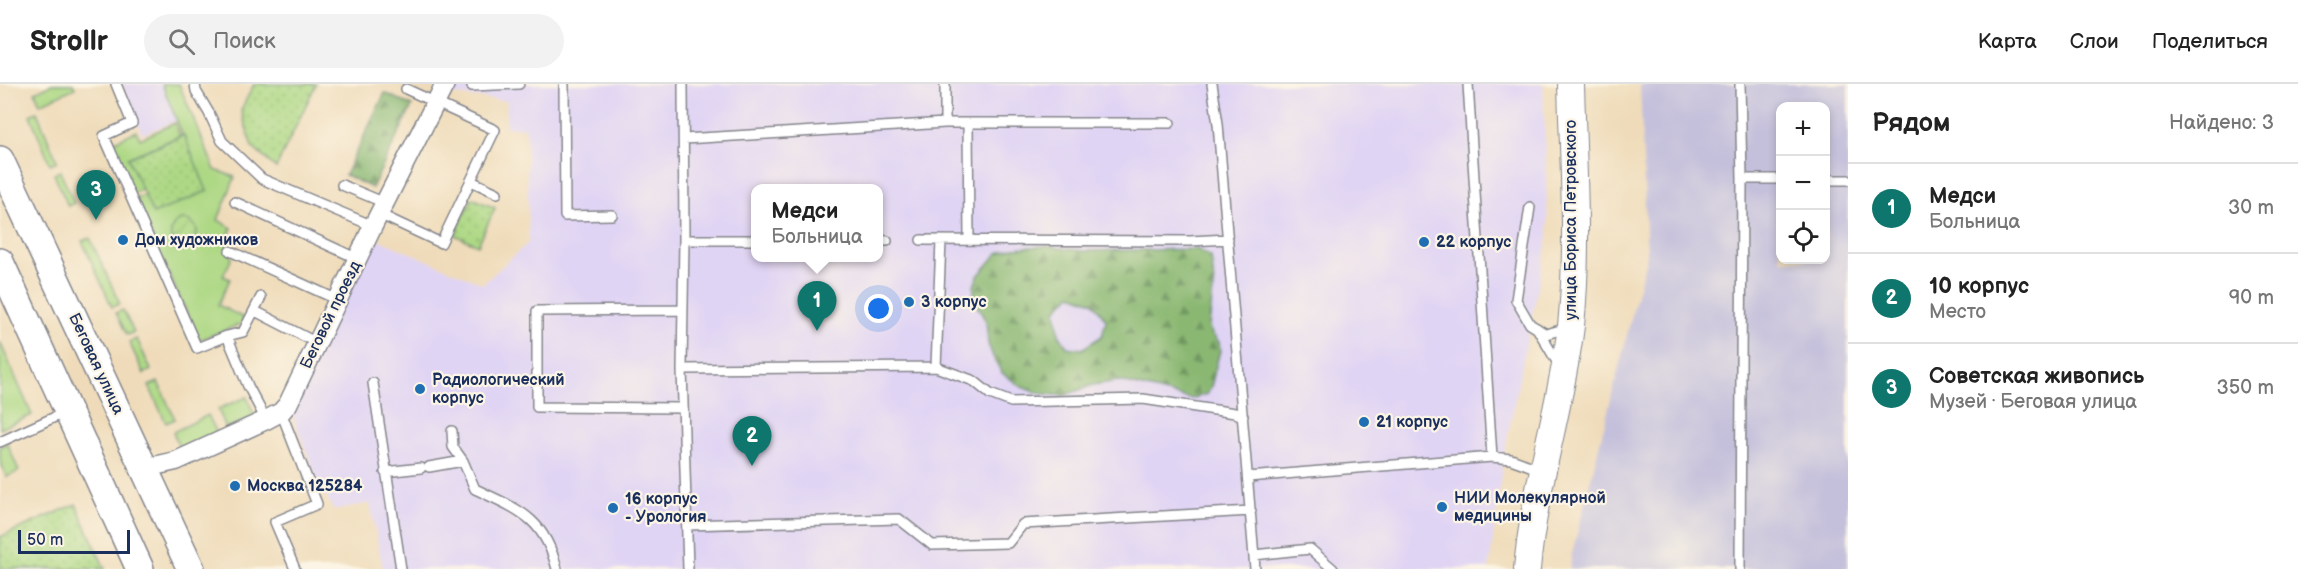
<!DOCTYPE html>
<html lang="ru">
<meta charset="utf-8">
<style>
body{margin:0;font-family:"Balsamiq Sans",sans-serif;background:#f2f2f2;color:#222}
.controls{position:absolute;right:18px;top:18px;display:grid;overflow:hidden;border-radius:12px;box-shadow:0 3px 9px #0003}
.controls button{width:54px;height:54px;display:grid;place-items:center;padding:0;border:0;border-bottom:2px solid #e0e0e0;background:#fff;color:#222;font:30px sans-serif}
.scale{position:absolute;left:18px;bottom:15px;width:112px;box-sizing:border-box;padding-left:6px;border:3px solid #1b2f5e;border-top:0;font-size:16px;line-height:21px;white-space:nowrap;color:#1b2f5e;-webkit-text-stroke:4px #fcf5e5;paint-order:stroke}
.you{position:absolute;left:879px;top:225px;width:21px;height:21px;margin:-15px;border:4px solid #fff;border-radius:50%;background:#1a73e8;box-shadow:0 0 0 9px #1a73e833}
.badge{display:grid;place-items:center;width:39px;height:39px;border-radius:50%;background:#0f766e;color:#fff;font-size:20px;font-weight:700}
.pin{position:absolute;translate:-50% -50px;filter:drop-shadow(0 2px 3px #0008)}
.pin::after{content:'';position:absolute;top:32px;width:21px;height:18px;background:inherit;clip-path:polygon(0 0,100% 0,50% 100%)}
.popup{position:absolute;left:751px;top:100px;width:132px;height:78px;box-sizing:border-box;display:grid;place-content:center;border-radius:12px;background:#fff;filter:drop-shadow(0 2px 4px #0005);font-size:20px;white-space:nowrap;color:#767676}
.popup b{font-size:22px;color:#222}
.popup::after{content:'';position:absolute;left:50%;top:100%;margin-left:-12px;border:12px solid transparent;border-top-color:#fff}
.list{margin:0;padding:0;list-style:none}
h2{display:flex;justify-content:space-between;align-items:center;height:78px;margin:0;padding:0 24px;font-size:26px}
h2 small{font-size:20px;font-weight:400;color:#767676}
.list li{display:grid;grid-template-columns:39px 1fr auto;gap:18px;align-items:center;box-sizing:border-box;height:90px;padding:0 24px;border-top:2px solid #e0e0e0}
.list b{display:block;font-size:22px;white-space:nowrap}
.list p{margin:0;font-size:20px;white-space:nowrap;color:#767676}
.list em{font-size:20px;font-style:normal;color:#767676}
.icon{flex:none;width:33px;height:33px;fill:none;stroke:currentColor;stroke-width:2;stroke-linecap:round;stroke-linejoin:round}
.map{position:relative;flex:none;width:1848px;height:485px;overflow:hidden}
header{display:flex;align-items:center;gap:36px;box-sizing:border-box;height:84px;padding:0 30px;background:#fff;border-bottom:2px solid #e0e0e0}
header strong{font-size:28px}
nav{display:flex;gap:33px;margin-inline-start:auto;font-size:21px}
.search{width:420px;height:54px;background:#f2f2f2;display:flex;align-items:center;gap:15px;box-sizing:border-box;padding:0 21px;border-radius:33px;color:#767676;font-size:22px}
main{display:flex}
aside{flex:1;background:#fff}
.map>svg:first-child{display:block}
</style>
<header>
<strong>Strollr</strong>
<div class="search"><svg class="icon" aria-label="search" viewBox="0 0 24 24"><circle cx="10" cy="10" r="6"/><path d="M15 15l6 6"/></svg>Поиск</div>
<nav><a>Карта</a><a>Слои</a><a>Поделиться</a></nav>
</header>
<main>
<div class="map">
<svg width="1848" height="485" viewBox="0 0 1848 485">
<defs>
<pattern id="forest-firs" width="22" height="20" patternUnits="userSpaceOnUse" patternTransform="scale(1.5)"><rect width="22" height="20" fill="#8ab872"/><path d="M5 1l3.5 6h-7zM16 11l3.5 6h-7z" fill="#709661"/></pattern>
<pattern id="park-dots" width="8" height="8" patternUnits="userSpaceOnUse" patternTransform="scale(1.5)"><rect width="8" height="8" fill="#add884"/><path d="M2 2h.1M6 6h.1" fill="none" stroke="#94ba74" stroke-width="1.8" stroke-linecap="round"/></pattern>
<pattern id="garden-furrows" width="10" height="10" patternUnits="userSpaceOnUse" patternTransform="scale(1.5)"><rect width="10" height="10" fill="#add884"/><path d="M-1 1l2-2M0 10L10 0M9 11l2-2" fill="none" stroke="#94ba74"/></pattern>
</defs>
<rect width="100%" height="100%" fill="#fcf5e5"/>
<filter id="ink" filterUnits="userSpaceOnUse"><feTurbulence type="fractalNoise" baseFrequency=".0167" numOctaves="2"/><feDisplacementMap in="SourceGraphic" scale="12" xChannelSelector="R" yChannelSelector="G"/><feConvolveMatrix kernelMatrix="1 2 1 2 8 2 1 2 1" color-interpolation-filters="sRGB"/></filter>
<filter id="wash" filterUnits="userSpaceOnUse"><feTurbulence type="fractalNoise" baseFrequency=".008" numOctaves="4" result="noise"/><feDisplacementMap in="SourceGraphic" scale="24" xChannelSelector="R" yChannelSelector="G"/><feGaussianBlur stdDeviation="1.35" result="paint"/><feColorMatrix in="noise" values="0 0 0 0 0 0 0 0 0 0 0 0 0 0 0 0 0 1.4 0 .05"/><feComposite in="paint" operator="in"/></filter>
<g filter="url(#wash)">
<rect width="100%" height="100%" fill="#efdbb9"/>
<path fill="#e0d4f4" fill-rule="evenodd" d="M122 0H163L178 36 142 50Z
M453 0H1543L1548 153 1503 375 1489 485H383L370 419 334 426 317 395 291 328 348 210 377 155 483 200 529 158 526 44 506 43 507 17 448 10ZM756 104H878V174H756Z"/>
<path fill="#c4c0db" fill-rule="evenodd" d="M1640 0H1848V485H1570L1571 474 1647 171ZM1780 22H1826V176H1780Z"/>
<path fill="#add884" stroke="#648471" stroke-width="1.5" d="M52 0H73L75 4 40 20 35 8Z
M162 0H179L215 86 235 93 218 136 232 144 226 157 232 174 223 192 230 195 218 221 244 234 241 240 199 256 135 115 145 111 205 107Z
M37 28 57 77 50 80 30 31Z
M175 39 180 52 128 74 143 105 132 110 109 60 136 47 140 55Z
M60 87 74 119 68 122 54 90Z
M90 154 120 220 112 223 82 157Z
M123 226 134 248 127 251 116 229Z
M137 255 151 286 144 290 129 258Z
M0 258 32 331 0 345Z
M158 298 175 335 166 339 149 302Z
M247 313 255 333 226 344 218 325Z
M208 331 217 349 180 366 173 348Z
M7 359 19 387 7 393 0 377V363Z"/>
<path fill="url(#forest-firs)" stroke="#527468" stroke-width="1.5" fill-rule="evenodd" d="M385 9 412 22 372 104 345 91Z
M1045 162 1083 167 1197 165 1211 173 1214 197 1209 243 1212 250 1219 258 1220 266 1211 303 1207 310 1191 315 1118 297 1093 301 1063 312 1037 309 1022 303 1002 289 994 275 988 260 986 237 974 217V202L978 192 998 169 1013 164ZM1071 210 1093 218 1106 236 1102 252 1082 265 1067 263 1059 250 1056 226Z"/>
<path fill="url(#park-dots)" stroke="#648471" stroke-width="1.5" d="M254 0H316L276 84 252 63 241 26Z
M184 51 207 107 153 130 128 74Z
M472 114 495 124 478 161 455 151Z
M76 420 105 485H0V453Z"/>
<path fill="url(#garden-furrows)" stroke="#648471" stroke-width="1.5" d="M171 149a13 13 0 1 1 26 0a13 13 0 1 1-26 0Z"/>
</g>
<g filter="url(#ink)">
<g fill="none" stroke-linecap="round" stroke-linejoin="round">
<g stroke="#85858c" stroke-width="12">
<path id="lane" d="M116 0 132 39 104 52 197 264 227 252 248 302 266 336
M195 0 196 7 209 29 222 57 262 95 373 142
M564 0 565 132 612 131
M683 0 684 156 682 285 688 485
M945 0V39
M1212 0 1218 40 1255 485
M1468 0 1492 373
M1740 0 1742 95H1780
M472 2 519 0
M968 39 969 156
M684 55 945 39H1170
M1826 96H1848
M471 97 497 109
M342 101 385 119
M235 118 358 175
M1530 123 1516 216 1530 240 1546 250 1568 244
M379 130 441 159 495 46 406 5
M684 156H756
M878 156 887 157
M921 156 1190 157 1228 155
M230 167 338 216
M683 226 537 227V323L683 324
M255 227 317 259
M1537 244 1560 283
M227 252 243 248 261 213
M936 283 974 297 990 310 1011 318 1143 315 1235 329 1243 332
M682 285 936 283 941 157
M373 299 401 485
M281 328 317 420 275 438 295 485
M452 347 453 363 463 377 475 405C519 426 544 433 557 485
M0 358 66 328
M429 383 463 377
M385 388 421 384
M1248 393 1492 373 1511 375 1541 386
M687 441 899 435 932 461 1008 459 1023 440 1251 427
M1254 471 1310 465 1333 485
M1740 485 1742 95"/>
</g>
<g stroke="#85858c" stroke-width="21">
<path id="street" d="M145 384 176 377 266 336 281 328 288 320 373 142 445 0"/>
</g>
<g stroke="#85858c" stroke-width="28">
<path id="secondary" d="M1527 485C1534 403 1561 324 1571 242 1579 162 1573 80 1571 0"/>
</g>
<g stroke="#85858c" stroke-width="30">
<path id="primary" d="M0 76 191 485
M0 178 140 485"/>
</g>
<use href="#lane" stroke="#fff" stroke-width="9"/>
<use href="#street" stroke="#fff" stroke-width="18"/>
<use href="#secondary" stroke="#fff" stroke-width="26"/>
<use href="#primary" stroke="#fff" stroke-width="27"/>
</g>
</g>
<g fill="#1f6fb2" stroke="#fcf5e5" stroke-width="2">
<circle cx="123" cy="156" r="6"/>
<circle cx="1424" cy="158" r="6"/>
<circle cx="909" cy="218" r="6"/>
<circle cx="420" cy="305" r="6"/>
<circle cx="1364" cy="338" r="6"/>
<circle cx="235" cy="402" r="6"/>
<circle cx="1442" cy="423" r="6"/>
<circle cx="613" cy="424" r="6"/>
</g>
<g text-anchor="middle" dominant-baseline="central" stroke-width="4.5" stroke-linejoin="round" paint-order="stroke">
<g font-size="16" fill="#1b2f5e" stroke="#fcf5e5">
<text transform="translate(1571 136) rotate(-90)">улица Бориса Петровского</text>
<text transform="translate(331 231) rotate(-64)">Беговой проезд</text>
<text transform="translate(96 280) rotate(65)">Беговая улица</text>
</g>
<g font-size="16" font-weight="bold" fill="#1b2f5e" stroke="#fcf5e5" text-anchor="start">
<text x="135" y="156">Дом художников</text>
<text x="1436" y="158">22 корпус</text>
<text x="921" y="218">3 корпус</text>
<text x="432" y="296">Радиологический<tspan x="432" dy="18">корпус</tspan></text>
<text x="1376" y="338">21 корпус</text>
<text x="247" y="402">Москва 125284</text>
<text x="1454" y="414">НИИ Молекулярной<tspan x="1454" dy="18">медицины</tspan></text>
<text x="625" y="415">16 корпус<tspan x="625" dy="18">- Урология</tspan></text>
</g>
</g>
</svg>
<div class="controls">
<button>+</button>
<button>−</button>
<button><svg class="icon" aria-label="locate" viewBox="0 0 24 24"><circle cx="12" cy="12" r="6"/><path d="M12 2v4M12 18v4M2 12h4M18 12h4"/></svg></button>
</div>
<div class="scale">50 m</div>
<div class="you"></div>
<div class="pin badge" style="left:817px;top:247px">1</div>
<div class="popup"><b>Медси</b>Больница</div>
<div class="pin badge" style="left:752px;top:382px">2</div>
<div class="pin badge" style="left:96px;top:136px">3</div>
</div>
<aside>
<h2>Рядом<small>Найдено: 3</small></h2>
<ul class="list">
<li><span class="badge">1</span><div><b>Медси</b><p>Больница</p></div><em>30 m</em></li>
<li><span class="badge">2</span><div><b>10 корпус</b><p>Место</p></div><em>90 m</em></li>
<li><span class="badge">3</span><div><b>Советская живопись</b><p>Музей · Беговая улица</p></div><em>350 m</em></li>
</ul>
</aside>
</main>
